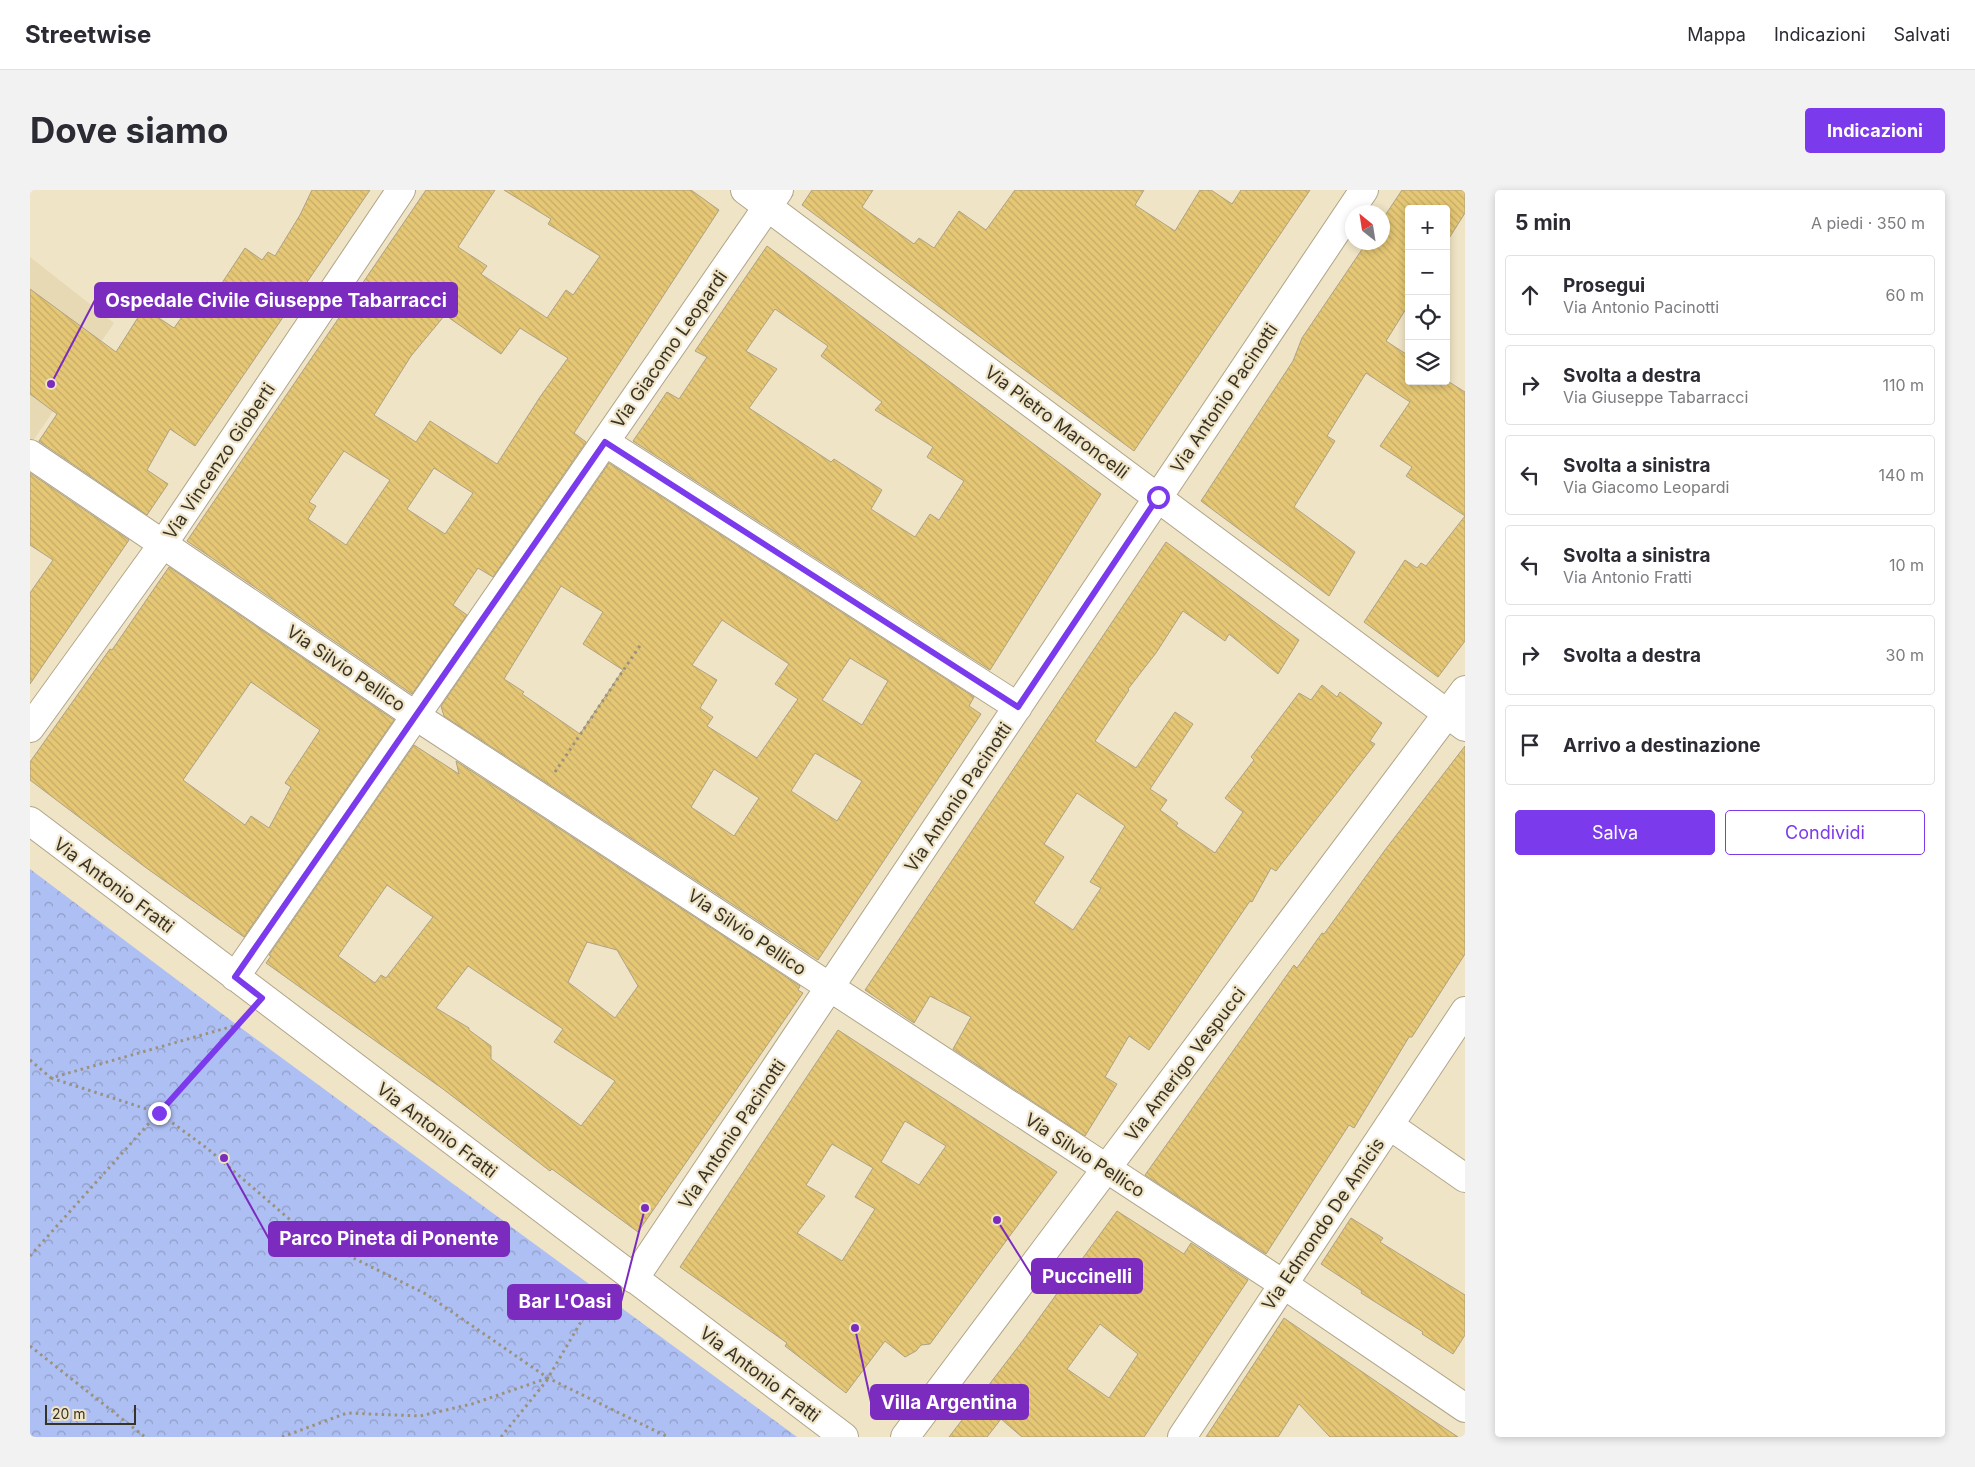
<!DOCTYPE html>
<html lang="it">
<meta charset="utf-8">
<style>
body{margin:0;font-family:Inter,sans-serif;background:#f2f2f3;color:#2b2b33}
.controls{position:absolute;right:15px;top:15px;display:grid;overflow:hidden;border-radius:5px;box-shadow:0 2px 8px #0003}
.controls button{width:45px;height:45px;display:grid;place-items:center;padding:0;border:0;border-bottom:1px solid #e1e1e2;background:#fff;color:#2b2b33;font:25px sans-serif}
.compass{position:absolute;left:1315px;top:15px;width:45px;height:45px;border-radius:50%;background:#fff;box-shadow:0 2px 8px #0003;rotate:330deg}
.scale{position:absolute;left:15px;bottom:12px;width:91px;box-sizing:border-box;padding-left:5px;border:2px solid #383327;border-top:0;font-size:14px;line-height:18px;white-space:nowrap;color:#383327;-webkit-text-stroke:4px #f0e4c6;paint-order:stroke}
.stop{position:absolute;width:15px;height:15px;margin:-11px;border:4px solid #7c3aed;border-radius:50%;background:#fff}
.stop.end{background:#7c3aed;border-color:#fff;box-shadow:0 1px 5px #0008}
.list{margin:0;padding:0;list-style:none}
h2{display:flex;justify-content:space-between;align-items:center;height:65px;margin:0;padding:0 20px;font-size:21px}
h2 small{font-size:16px;font-weight:400;color:#7c7c81}
.list li{display:grid;grid-template-columns:32px 1fr auto;gap:15px;align-items:center;box-sizing:border-box;height:80px;margin:0 10px 10px;padding:0 10px;border:1px solid #e1e1e2;border-radius:5px}
.list b{display:block;font-size:19px;white-space:nowrap}
.list p{margin:0;font-size:16px;white-space:nowrap;color:#7c7c81}
.list em{font-size:16px;font-style:normal;color:#7c7c81}
.actions{display:flex;gap:10px;padding:15px 20px}
.actions a{flex:1;padding:11px 0;border:1px solid #7c3aed;border-radius:5px;text-align:center;font-size:18px;color:#7c3aed}
.actions .main{background:#7c3aed;color:#fff}
.icon{flex:none;width:28px;height:28px;fill:none;stroke:currentColor;stroke-width:2;stroke-linecap:round;stroke-linejoin:round}
.map{position:relative;flex:none;width:1435px;height:1247px;overflow:hidden;border-radius:5px}
header{display:flex;align-items:center;gap:30px;box-sizing:border-box;height:70px;padding:0 25px;background:#fff;border-bottom:1px solid #e1e1e2}
header strong{font-size:24px}
nav{display:flex;gap:28px;margin-inline-start:auto;font-size:18px}
.intro{display:flex;align-items:center;justify-content:space-between;box-sizing:border-box;height:120px;padding:0 30px}
h1{margin:0;font-size:35px}
.button{padding:12px 22px;border-radius:5px;background:#7c3aed;color:#fff;font-size:18px;font-weight:700}
main{display:flex;gap:30px;padding:0 30px}
aside{flex:1;background:#fff;border-radius:5px;box-shadow:0 2px 8px #0003}
.map>svg:first-child{display:block}
</style>
<header>
<strong>Streetwise</strong>
<nav><a>Mappa</a><a>Indicazioni</a><a>Salvati</a></nav>
</header>
<div class="intro"><h1>Dove siamo</h1><a class="button">Indicazioni</a></div>
<main>
<div class="map">
<svg width="1435" height="1247" viewBox="0 0 1435 1247">
<defs>
<pattern id="park-crowns" width="20" height="18" patternUnits="userSpaceOnUse" patternTransform="scale(1.25)"><rect width="20" height="18" fill="#aebff3"/><path d="M2 6a3 3 0 1 1 6 0M12 15a3 3 0 1 1 6 0" fill="none" stroke="#8f9cc5"/></pattern>
<pattern id="building-back-hatch" width="6" height="6" patternUnits="userSpaceOnUse" patternTransform="scale(1.25)"><rect width="6" height="6" fill="#e5c775"/><path d="M-1 5l2 2M0 0l6 6M5-1l2 2" fill="none" stroke="#c5ab65"/></pattern>
</defs>
<rect width="100%" height="100%" fill="#f0e4c6"/>
<path fill="#e7d9b4" d="M0 67 84 133 0 255Z"/>
<path fill="url(#park-crowns)" d="M0 679 207 835 767 1247H0Z"/>
<path fill="url(#building-back-hatch)" stroke="#ada285" fill-rule="evenodd" d="M282 0H340L165 256 140 239 117 280 138 294 117 325 9 251 27 224 0 204V99L86 162 114 118 144 138 177 92 188 99 215 58 232 70 238 62 245 66 270 25Z
M396 0H465L428 57 457 76 451 84 517 128 536 100 543 105 570 66 518 34 521 29 474 0H661L689 20 544 243 556 252 463 387 448 378 423 415 437 425 382 504 157 351ZM415 125 471 164 490 138 538 168 510 207 467 274 400 231 386 252 344 225 381 166ZM314 261 360 290 316 355 278 329 286 316 279 312ZM404 278 443 303 415 344 377 319Z
M782 0H843L832 17 884 54 889 48 904 58 929 21 956 40 985 0H1114L1105 15 1145 41 1170 0H1181L1202 14 1211 0H1280L1104 261 772 15Z
M1372 0H1435V23L1416 53V19H1379V114L1356 151 1379 166V191L1416 190 1435 202V451L1408 487 1334 432 1375 370 1387 378 1391 373 1396 376 1435 326 1376 286 1382 277 1350 256 1380 212 1336 183 1297 246 1305 251 1264 317 1325 362 1299 406 1171 311 1263 171 1272 148 1337 52H1352V30Z
M737 56 1071 304 960 480 603 251 637 202 649 209 677 167 665 161ZM745 119 798 156 791 166 852 212 845 220 903 257 897 267 934 291 909 330 900 324 885 347 841 319 852 300 804 269 801 272 719 218 747 179 716 161Z
M579 273 944 507 939 516 951 524 788 770 414 526 411 516ZM531 396 573 422 553 454 593 480 550 544 492 504 494 502 474 489ZM692 430 759 474 745 494 768 509 727 568 677 536 683 527 670 518 687 490 662 475ZM820 468 858 491 832 535 792 510ZM785 563 832 591 807 631 761 601ZM684 579 729 608 704 646 661 617Z
M0 283 99 350 0 494V403L23 370 0 355Z
M1136 352 1269 450 1248 484 1199 444 1195 451 1153 421 1126 463 1098 499 1099 500 1065 551 1106 578 1145 522 1163 534 1120 599 1137 610 1130 620 1148 633 1146 636 1185 663 1213 622 1195 608 1224 570 1221 567 1269 503 1281 510 1292 495 1307 507 1310 502 1352 533 1340 551 1345 554 1246 681 1241 678 1222 712 1220 711 1119 860 1099 846 1075 887 1087 894 1055 946 923 859 941 827 900 806 884 833 835 800ZM1047 603 1095 636 1060 692 1071 698 1043 740 1004 713 1034 667 1014 654Z
M139 377 364 530 214 747 115 677 0 590V572L80 459 82 460ZM221 492 290 540 255 593 261 597 239 638 221 626 215 635 153 590Z
M384 555 429 584 426 571 770 796 768 800 773 803 608 1042 522 979 520 981 413 899 236 773 241 766 239 765ZM357 695 403 727 356 788 351 785 345 793 308 766ZM557 752 587 760 608 796 585 828 538 792ZM438 776 533 839 524 852 585 891 551 936 461 869V856L439 840V838L406 818Z
M1435 556V764L1382 847H1379L1324 938 1319 935 1236 1064 1115 985 1264 775 1267 778 1292 743 1294 744 1355 660Z
M808 840 1027 982 900 1154 891 1155 886 1161 875 1167 855 1151 816 1203 755 1156 757 1153 650 1077ZM875 931 916 956 889 995 851 972ZM802 954 843 978 825 1007 845 1019 812 1071 767 1043 795 1006 776 995Z
M1087 1021 1154 1064 1161 1053 1218 1090 1114 1247H992L971 1229 957 1247H919L994 1149ZM1070 1134 1108 1164 1079 1208 1037 1179Z
M1321 1028 1353 1048 1350 1052 1435 1105V1145L1423 1164 1392 1144 1393 1142 1331 1103 1332 1101 1291 1074Z
M1254 1128 1389 1221 1428 1247H1300L1269 1214 1248 1247H1176Z"/>
<g fill="none" stroke-linecap="round" stroke-linejoin="round">
<g stroke="#b0a588" stroke-width="30">
<path id="minor" d="M715 0 1435 537
M575 252 988 517
M0 264 386 526 1253 1094 1435 1218
M0 538 133 354 371 0
M0 631 814 1247
M205 787 749 0
M1359 935 1435 988
M604 1089 1334 0
M875 1247 1435 500
M1152 1247 1435 821"/>
</g>
<path stroke="#9b927d" stroke-width="3" stroke-dasharray="2.5 4" stroke-linecap="butt" d="M525 582 611 454
M0 870 21 888 207 835 213 829
M21 888 129 923 178 959 279 1046 396 1104 518 1188 638 1247
M0 1066 207 835
M0 1156 115 1247
M252 1247 317 1223 390 1226 442 1214 518 1188 569 1101
M471 1247 518 1189"/>
<use href="#minor" stroke="#fff" stroke-width="28"/>
</g>
<g fill="none" stroke-linecap="round" stroke-linejoin="round">
<path stroke="#7c3aed" stroke-width="6" d="M129 923 232 808 205 787 575 252 988 517 1128 307"/>
</g>
<g text-anchor="middle" dominant-baseline="central" stroke-width="4.5" stroke-linejoin="round" paint-order="stroke">
<g font-size="18" fill="#383327" stroke="#f0e4c6">
<text transform="translate(639 159) rotate(-55)">Via Giacomo Leopardi</text>
<text transform="translate(1194 208) rotate(-56)">Via Antonio Pacinotti</text>
<text transform="translate(1027 232) rotate(37)">Via Pietro Maroncelli</text>
<text transform="translate(189 271) rotate(-56)">Via Vincenzo Gioberti</text>
<text transform="translate(316 478) rotate(34)">Via Silvio Pellico</text>
<text transform="translate(928 607) rotate(-56)">Via Antonio Pacinotti</text>
<text transform="translate(84 695) rotate(37)">Via Antonio Fratti</text>
<text transform="translate(717 742) rotate(34)">Via Silvio Pellico</text>
<text transform="translate(1155 874) rotate(-53)">Via Amerigo Vespucci</text>
<text transform="translate(407 940) rotate(37)">Via Antonio Fratti</text>
<text transform="translate(702 944) rotate(-56)">Via Antonio Pacinotti</text>
<text transform="translate(1055 965) rotate(33)">Via Silvio Pellico</text>
<text transform="translate(1293 1034) rotate(-56)">Via Edmondo De Amicis</text>
<text transform="translate(730 1184) rotate(37)">Via Antonio Fratti</text>
</g>
</g>
<path fill="none" stroke="#7b2cbf" stroke-width="2" d="M21 194L65 110M194 968L239 1049M967 1030L1002 1086M615 1018L591 1112M825 1138L841 1212"/>
<g fill="#7b2cbf" stroke="#f0e4c6" stroke-width="2">
<circle cx="21" cy="194" r="5"/>
<circle cx="194" cy="968" r="5"/>
<circle cx="967" cy="1030" r="5"/>
<circle cx="615" cy="1018" r="5"/>
<circle cx="825" cy="1138" r="5"/>
</g>
<g fill="#7b2cbf" stroke="#7b2cbf" stroke-width="2">
<rect x="65" y="93" width="362" height="34" rx="5"/>
<rect x="239" y="1032" width="240" height="34" rx="5"/>
<rect x="1002" y="1069" width="110" height="34" rx="5"/>
<rect x="478" y="1095" width="113" height="34" rx="5"/>
<rect x="841" y="1195" width="157" height="34" rx="5"/>
</g>
<g font-size="19" text-anchor="middle" font-weight="bold" fill="#fff">
<text x="246" y="117">Ospedale Civile Giuseppe Tabarracci</text>
<text x="359" y="1055">Parco Pineta di Ponente</text>
<text x="1057" y="1093">Puccinelli</text>
<text x="535" y="1118">Bar L'Oasi</text>
<text x="919" y="1219">Villa Argentina</text>
</g>
</svg>
<div class="controls">
<button>+</button>
<button>−</button>
<button><svg class="icon" aria-label="locate" viewBox="0 0 24 24"><circle cx="12" cy="12" r="6"/><path d="M12 2v4M12 18v4M2 12h4M18 12h4"/></svg></button>
<button><svg class="icon" aria-label="layers" viewBox="0 0 24 24"><path d="M12 4l9 5-9 5-9-5zM3 14l9 5 9-5"/></svg></button>
</div>
<svg class="compass" viewBox="-18 -18 36 36"><path d="M0-13l5 13h-10z" fill="#e53935"/><path d="M0 13l5-13h-10z" fill="#7c7c81"/></svg>
<div class="scale">20 m</div>
<div class="stop" style="left:1128px;top:307px"></div>
<div class="stop end" style="left:129px;top:923px"></div>
</div>
<aside>
<h2>5 min<small>A piedi · 350 m</small></h2>
<ul class="list">
<li><svg class="icon" aria-label="ahead" viewBox="0 0 24 24"><path d="M12 20V5M6 11l6-6 6 6"/></svg><div><b>Prosegui</b><p>Via Antonio Pacinotti</p></div><em>60 m</em></li>
<li><svg class="icon" aria-label="right" viewBox="0 0 24 24"><path d="M7 20v-9h11M14 6l5 5-5 5"/></svg><div><b>Svolta a destra</b><p>Via Giuseppe Tabarracci</p></div><em>110 m</em></li>
<li><svg class="icon" aria-label="left" viewBox="0 0 24 24"><path d="M17 20v-9H6M10 6l-5 5 5 5"/></svg><div><b>Svolta a sinistra</b><p>Via Giacomo Leopardi</p></div><em>140 m</em></li>
<li><svg class="icon" aria-label="left" viewBox="0 0 24 24"><path d="M17 20v-9H6M10 6l-5 5 5 5"/></svg><div><b>Svolta a sinistra</b><p>Via Antonio Fratti</p></div><em>10 m</em></li>
<li><svg class="icon" aria-label="right" viewBox="0 0 24 24"><path d="M7 20v-9h11M14 6l5 5-5 5"/></svg><div><b>Svolta a destra</b></div><em>30 m</em></li>
<li><svg class="icon" aria-label="arrive" viewBox="0 0 24 24"><path d="M6 21V4h12l-3 4 3 4H6"/></svg><div><b>Arrivo a destinazione</b></div></li>
</ul>
<div class="actions"><a class="main">Salva</a><a>Condividi</a></div>
</aside>
</main>
